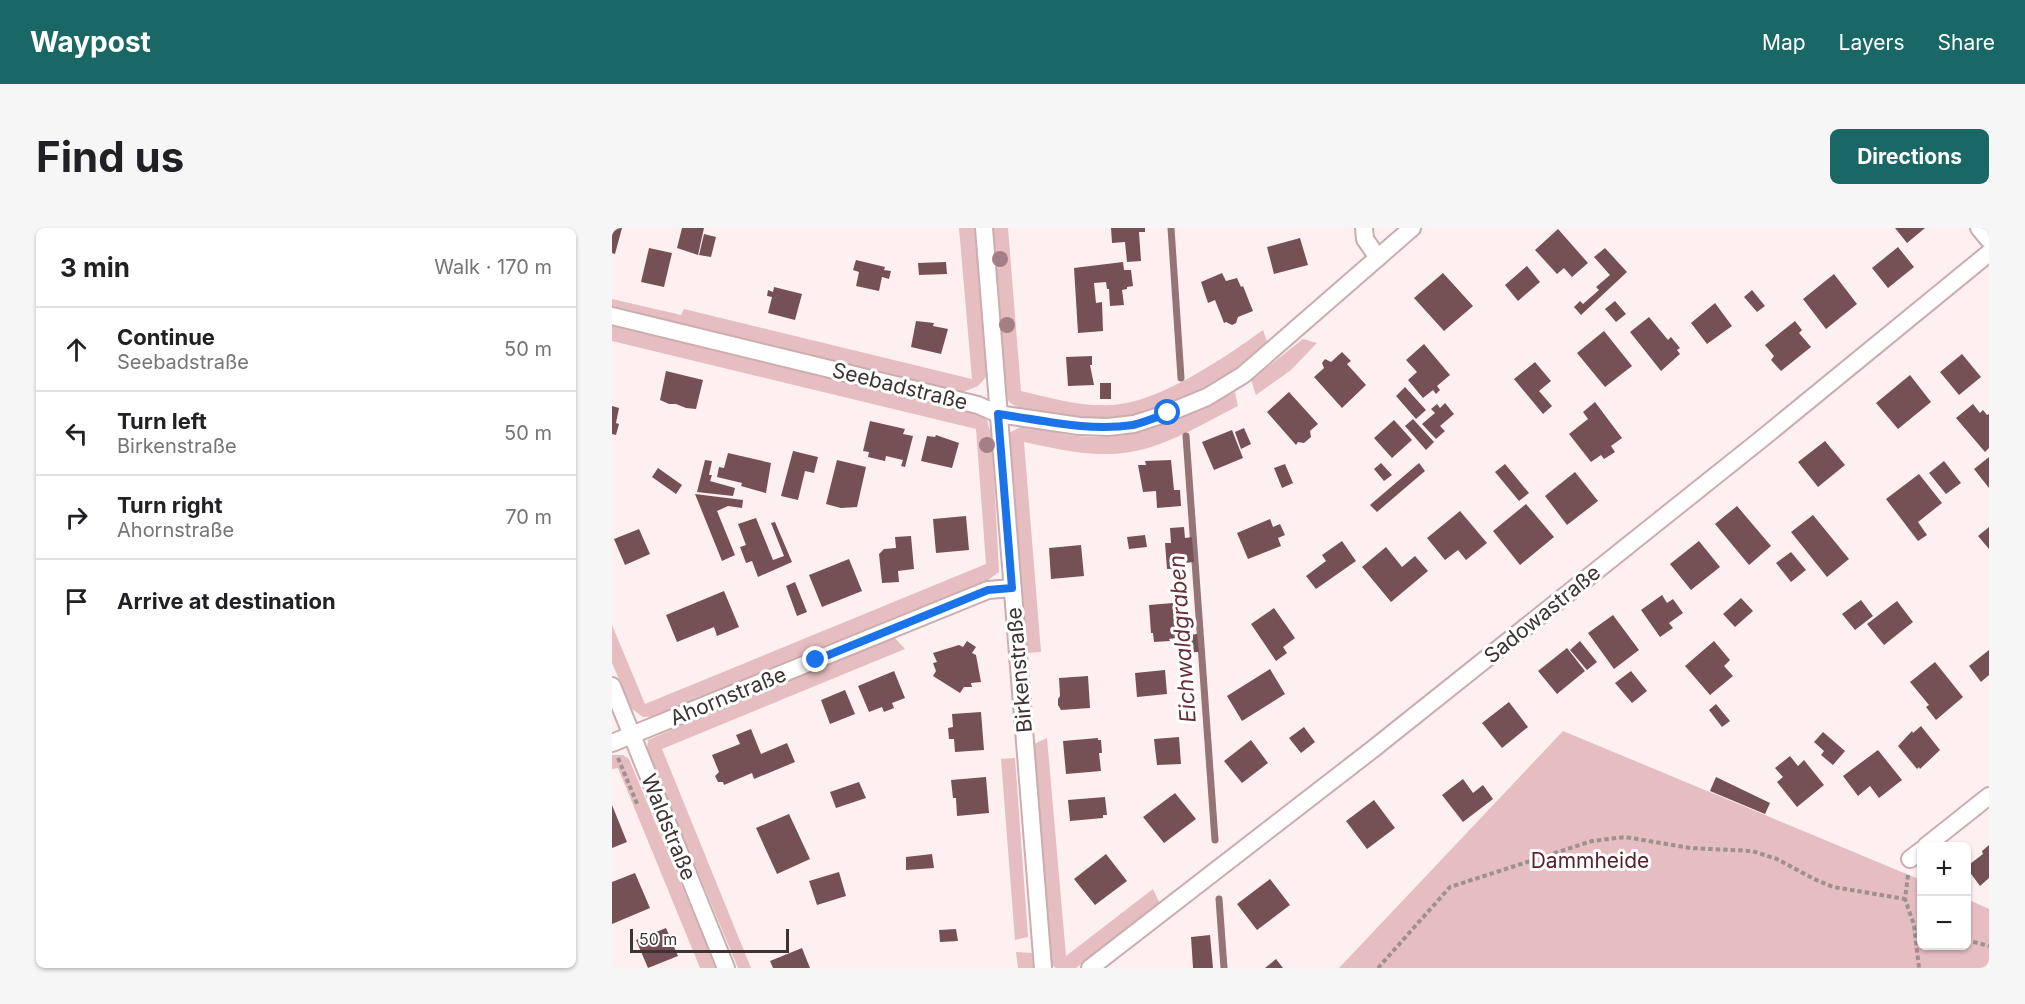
<!DOCTYPE html>
<meta charset="utf-8">
<style>
body{margin:0;font-family:Inter,sans-serif;background:#f6f6f6;color:#202124}
.controls{position:absolute;right:18px;bottom:18px;display:grid;overflow:hidden;border-radius:9px;box-shadow:0 2px 4px #0004}
.controls button{width:54px;height:54px;display:grid;place-items:center;padding:0;border:0;border-bottom:2px solid #e0e0e0;background:#fff;color:#202124;font:30px sans-serif}
.scale{position:absolute;left:18px;bottom:15px;width:159px;box-sizing:border-box;padding-left:6px;border:3px solid #3f3233;border-top:0;font-size:16px;line-height:21px;white-space:nowrap;color:#3f3233;-webkit-text-stroke:4px #fff;paint-order:stroke}
.stop{position:absolute;width:18px;height:18px;margin:-14px;border:4px solid #1a73e8;border-radius:50%;background:#fff}
.stop.end{background:#1a73e8;border-color:#fff;box-shadow:0 2px 6px #0008}
.list{margin:0;padding:0;list-style:none}
h2{display:flex;justify-content:space-between;align-items:center;height:78px;margin:0;padding:0 24px;font-size:26px}
h2 small{font-size:20px;font-weight:400;color:#757577}
.list li{display:grid;grid-template-columns:39px 1fr auto;gap:18px;align-items:center;box-sizing:border-box;height:84px;padding:0 24px;border-top:2px solid #e0e0e0}
.list b{display:block;font-size:22px;white-space:nowrap}
.list p{margin:0;font-size:20px;white-space:nowrap;color:#757577}
.list em{font-size:20px;font-style:normal;color:#757577}
.icon{flex:none;width:33px;height:33px;fill:none;stroke:currentColor;stroke-width:2;stroke-linecap:round;stroke-linejoin:round}
.map{position:relative;flex:none;width:1377px;height:740px;overflow:hidden;border-radius:9px}
header{display:flex;align-items:center;gap:36px;box-sizing:border-box;height:84px;padding:0 30px;background:#1a6866;color:#fff}
header strong{font-size:28px}
nav{display:flex;gap:33px;margin-inline-start:auto;font-size:21px}
.intro{display:flex;align-items:center;justify-content:space-between;box-sizing:border-box;height:144px;padding:0 36px}
h1{margin:0;font-size:42px}
.button{padding:15px 27px;border-radius:9px;background:#1a6866;color:#fff;font-size:21px;font-weight:700}
main{display:flex;gap:36px;padding:0 36px}
aside{flex:1;background:#fff;border-radius:9px;box-shadow:0 2px 4px #0004}
.map>svg:first-child{display:block}
</style>
<header>
<strong>Waypost</strong>
<nav><a>Map</a><a>Layers</a><a>Share</a></nav>
</header>
<div class="intro"><h1>Find us</h1><a class="button">Directions</a></div>
<main>
<aside>
<h2>3 min<small>Walk · 170 m</small></h2>
<ul class="list">
<li><svg class="icon" aria-label="ahead" viewBox="0 0 24 24"><path d="M12 20V5M6 11l6-6 6 6"/></svg><div><b>Continue</b><p>Seebadstraße</p></div><em>50 m</em></li>
<li><svg class="icon" aria-label="left" viewBox="0 0 24 24"><path d="M17 20v-9H6M10 6l-5 5 5 5"/></svg><div><b>Turn left</b><p>Birkenstraße</p></div><em>50 m</em></li>
<li><svg class="icon" aria-label="right" viewBox="0 0 24 24"><path d="M7 20v-9h11M14 6l5 5-5 5"/></svg><div><b>Turn right</b><p>Ahornstraße</p></div><em>70 m</em></li>
<li><svg class="icon" aria-label="arrive" viewBox="0 0 24 24"><path d="M6 21V4h12l-3 4 3 4H6"/></svg><div><b>Arrive at destination</b></div></li>
</ul>
</aside>
<div class="map">
<svg width="1377" height="740" viewBox="0 0 1377 740">
<rect width="100%" height="100%" fill="#fef0f1"/>
<path fill="#e6bdc0" d="M347 0H364L376 147 366 158 351 164 0 82V71L69 87 72 81 360 151Z
M379 0H396L409 163C439 170 469 179 500 177 546 175 614 129 651 102L657 119C613 148 557 186 503 191 480 193 458 189 435 185 420 182 402 182 393 169Z
M0 97 366 177 364 185 375 192 380 210 387 344 376 352 214 425 46 488 31 489 20 481 0 435V397L33 476 374 336 364 201 0 113Z
M691 111 705 115 679 142 644 167 639 152Z
M623 164 626 178C586 198 545 225 498 226 469 227 441 220 412 214L429 424 413 425 396 215 397 205 410 198 417 197C433 201 450 207 466 208 529 214 569 190 623 164Z
M282 409 293 421 50 521 139 740H126L35 522 36 512 216 434Z
M951 503 1309 652 1310 718H1354L1355 671 1377 681V740H727Z
M435 510 454 728 541 661 548 676 464 740H444L440 737 422 516Z
M0 527H11L17 531 104 740H88L6 540 0 541Z
M403 530 416 709 403 712 389 531Z
M404 724 421 725 422 740H406Z"/>
<g fill="none" stroke-linecap="round" stroke-linejoin="round">
<path stroke="#957477" stroke-width="7" d="M559 0 569 150
M574 208 603 612
M607 671 612 740"/>
</g>
<path fill="#755054" d="M0 0H10L3 26 0 25Z
M70 0H92L86 27 65 20Z
M499 0H533V4H527L529 33 515 34 513 14 500 15Z
M1283 0H1313L1295 15Z
M946 1 976 35 960 49 952 40 945 46 923 22Z
M92 6 104 9 99 29 87 27Z
M688 10 696 37 662 46 655 19Z
M1286 19 1302 39 1276 60 1260 40Z
M37 20 60 25 52 59 29 54Z
M993 20 1015 44 969 87 962 79 968 73 971 76 987 62 984 59 998 47 982 29Z
M244 32 273 39 272 42 279 43 277 51 270 49 267 63 244 58 247 44 241 42Z
M334 34 335 46 307 47 306 35Z
M511 34 512 42H519L521 58 515 59V61L510 62 512 77 498 78 497 61H495L494 54 482 55 484 75 490 74 491 103 466 105 462 40Z
M915 38 928 54 906 73 893 57Z
M610 45 614 53 625 50 629 59 631 58 641 83 626 89 624 95 620 97 614 94 612 95 603 72 596 75 589 54Z
M831 45 861 78 832 103 802 70Z
M1222 46 1245 76 1214 101 1191 71Z
M162 59 190 66 183 92 156 85 160 69 155 68 156 62 161 64Z
M1140 62 1153 78 1145 84 1132 69Z
M1003 73 1014 86 1004 94 993 81Z
M1103 75 1120 98 1095 116 1079 95Z
M1037 89 1056 112 1059 109 1068 120 1065 122 1068 126 1049 143 1018 104Z
M304 93 322 95 321 98 336 101 329 126 299 119Z
M1183 93 1190 102 1187 105 1199 119 1169 143 1159 132 1162 128 1153 117Z
M992 103 1020 138 993 159 965 125Z
M812 116 838 147 825 158 828 162 824 166 821 162 811 170 796 152 805 144 794 132Z
M730 124 739 133 735 136 754 157 730 180 702 149 712 140 710 135 713 131 719 134Z
M1350 126 1369 149 1347 167 1328 144Z
M480 128V137H478L482 157 456 158 454 129Z
M923 134 939 153 927 163 940 178 931 186 902 151Z
M54 143 91 152 84 181 74 180 64 176H57L48 172Z
M1298 147 1319 174 1286 201 1264 175Z
M488 155H499V171H488Z
M793 159 814 182 804 191 784 168Z
M677 164 706 196 698 203 699 209 692 215 686 214 684 217 655 184Z
M983 174 1010 210 999 218 1003 224 992 231 989 227 979 234 957 206 976 191 971 184Z
M833 175 842 186 828 198 833 203 824 211 810 196 823 185 819 181 825 176 828 180Z
M1361 176 1368 185 1371 182 1375 187 1377 186V220L1373 224 1344 190Z
M0 178 7 180 4 195 7 196 4 207 0 206Z
M801 191 822 214 814 222 793 198Z
M782 192 800 212 780 230 762 210Z
M258 193 293 201 291 206 301 208 293 239 289 238 291 232 274 228 273 233 256 229 257 224 251 223Z
M632 200 639 216 629 221 623 204Z
M620 202 631 230 602 242 590 214Z
M324 207 347 215 340 240 309 233 315 208 323 209Z
M1213 213 1233 237 1206 259 1186 234Z
M181 223 206 229 202 245 193 243 186 272 169 268Z
M116 225 159 235 154 265 129 258 130 255 105 249 107 239 112 240Z
M1377 229V260L1362 241Z
M93 232 100 233 97 247H100L98 253 123 260 121 268 85 264Z
M225 232 254 239 245 279 229 280 214 276Z
M559 232 562 262H568L569 278 545 280 544 263 531 264 526 237H534L533 233Z
M1332 233 1349 255 1334 266 1317 245Z
M769 235 780 247 772 253 762 241Z
M807 235 813 243 765 284 758 277Z
M673 236 681 255 670 260 662 240Z
M893 236 917 265 907 273 883 244Z
M46 240 70 257 64 266 40 249Z
M963 244 986 273 955 297 933 268Z
M1307 246 1330 275 1306 294 1315 307 1306 313 1274 271Z
M83 266 131 272 130 280 116 278 105 283 123 327 110 333Z
M914 276 942 309 908 337 881 303Z
M1125 278 1159 318 1137 337 1103 296Z
M848 283 875 315 854 332 846 322 833 332 815 310Z
M1201 287 1237 331 1215 349 1179 304Z
M354 288 357 322 324 325 321 291Z
M144 290 161 332 172 328 159 295 163 294 180 334 146 349 140 333 134 335 128 319 134 317 126 296Z
M658 291 661 299 668 296 673 307 666 310 669 318 636 331 625 305Z
M572 299 573 310 580 309 582 334 572 335V340L555 341 553 315H559L558 300Z
M1377 299V321L1366 308Z
M27 301 38 326 13 337 2 311Z
M533 307 535 319 517 321 515 309Z
M299 308 302 341 286 343 287 354 270 355 267 326 272 321 284 320 283 309Z
M730 313 744 333 704 361 694 348 714 333 710 327Z
M1087 313 1108 339 1079 362 1058 336Z
M469 317 472 348 439 351 437 320Z
M774 319 790 339 803 328 816 343 779 374 750 339Z
M1179 324 1194 342 1179 354 1164 335Z
M237 331 250 363 210 379 197 347Z
M183 354 195 384 185 388 174 358Z
M112 363 127 399 105 408 102 399 65 414 54 387Z
M1050 367 1055 375 1061 371 1071 385 1057 395 1061 400 1048 409 1029 382Z
M1129 370 1141 383 1123 399 1111 386Z
M1249 372 1261 388 1243 402 1230 386Z
M1285 373 1301 394 1272 417 1255 396Z
M561 375 564 410 557 411 558 413 542 414 541 405H539L537 377Z
M662 380 683 410 671 419 675 425 664 433 639 396Z
M1001 387 1027 422 1002 441 976 405Z
M585 406 587 424 567 425 566 415H570V408Z
M355 413 364 419 360 425 364 427 369 454 359 455 360 459H352L348 465 321 448 324 443 321 435 325 434 321 425 347 417 351 419Z
M968 413 985 434 975 442 958 422Z
M1102 413 1118 432 1112 438 1121 448 1098 467 1073 438Z
M955 420 973 443 945 466 926 443Z
M1377 422V447L1369 454 1357 438Z
M1323 434 1351 469 1324 492 1314 479 1317 477 1298 454Z
M658 441 673 466 630 493 615 468Z
M553 442 555 466 525 469 523 445Z
M282 443 293 470 280 475 282 480 272 484 270 479 257 484 246 458Z
M1019 443 1035 463 1020 475 1003 455Z
M476 448 478 480 449 482 446 477V471L448 468 447 450Z
M233 462 243 486 218 496 209 472Z
M897 474 916 499 890 520 870 495Z
M1104 476 1118 493 1110 499 1097 482Z
M369 484 372 522 343 524 342 511H337L336 500 341 499 340 486Z
M1309 498 1328 522 1308 541 1307 539 1305 541 1286 518 1300 503 1301 505Z
M692 499 703 514 689 525 677 510Z
M139 501 149 526 175 515 183 534 142 551 140 545 112 557 111 554H106L103 548 107 544 100 527 128 516 124 507Z
M1211 504 1233 523 1221 537 1209 527 1212 523 1202 514Z
M567 509 569 536 545 537 542 511Z
M486 510V512H489L490 525H487L489 543 454 546 451 513Z
M639 512 656 535 630 555 612 533Z
M1266 522 1290 552 1267 570 1258 558 1246 568 1231 548Z
M1178 528 1186 538 1192 532 1212 557 1185 579 1165 554 1171 549 1163 540Z
M374 549 377 585 345 588 344 570H341L339 552Z
M1104 549 1158 575 1153 586 1098 563Z
M851 551 861 565 871 557 881 571 851 594 830 567Z
M247 554 254 570 224 580 218 564Z
M563 565 584 591 552 615 531 589Z
M493 569 495 587H491V590L458 593 456 572Z
M762 572 783 600 755 621 734 593Z
M0 577 15 614 0 620Z
M177 586 198 631 165 646 144 600Z
M1377 617V650L1368 658 1354 639 1371 626 1370 623Z
M320 626 322 640 294 642V629Z
M494 626 515 653 483 677 462 651Z
M227 644 234 668 205 677 197 653Z
M23 645 38 680 0 696V654Z
M658 651 678 677 645 702 625 676Z
M54 700 66 728 36 740 24 712Z
M344 701 346 713 328 714 327 702Z
M598 707 601 740H581L579 709Z
M190 720 198 740H161L158 733Z
M664 731 671 740H653Z"/>
<g fill="none" stroke-linecap="round" stroke-linejoin="round">
<g stroke="#ccadaf" stroke-width="20">
<path id="street" d="M372 0 431 740
M752 0 753 11 766 30
M1367 0 1377 12
M0 88 366 177 386 186 467 198 496 199 522 196 556 185 595 169 631 147 800 0
M0 458 114 740
M0 515 376 362 401 360
M1314 618 1377 568
M1298 631 1310 622
M478 740 761 521 1147 213 1377 25"/>
</g>
<path stroke="#9d9091" stroke-width="4" stroke-dasharray="4.5 3" stroke-linecap="butt" d="M6 530 26 578
M1296 647 1293 671 1302 697 1307 740
M1354 712 1377 718
M766 740 838 659 980 613 1013 609 1078 620 1140 623 1165 631 1202 651 1221 659 1293 671"/>
<use href="#street" stroke="#fff" stroke-width="16"/>
</g>
<g fill="#a47f85">
<circle cx="388" cy="31" r="8"/>
<circle cx="395" cy="97" r="8"/>
<circle cx="375" cy="217" r="8"/>
</g>
<g fill="none" stroke-linecap="round" stroke-linejoin="round">
<path stroke="#1a73e8" stroke-width="8" d="M204 432 376 362 400 360 386 186C430 192 476 204 521 197 533 194 545 189 556 185"/>
</g>
<g text-anchor="middle" dominant-baseline="central" stroke-width="6" stroke-linejoin="round" paint-order="stroke">
<g font-size="21" fill="#3f3233" stroke="#fff">
<text transform="translate(288 158) rotate(14)">Seebadstraße</text>
<text transform="translate(930 386) rotate(-39)">Sadowastraße</text>
<text transform="translate(407 442) rotate(-95)">Birkenstraße</text>
<text transform="translate(116 468) rotate(-22)">Ahornstraße</text>
<text transform="translate(57 599) rotate(68)">Waldstraße</text>
</g>
<g font-size="21" fill="#5a232c" stroke="#fff">
<text x="978" y="632">Dammheide</text>
</g>
<g font-size="22" font-style="italic" fill="#673037" stroke="#fff">
<text transform="translate(570 411) rotate(-94)">Eichwaldgraben</text>
</g>
</g>
</svg>
<div class="controls">
<button>+</button>
<button>−</button>
</div>
<div class="scale">50 m</div>
<div class="stop" style="left:556px;top:185px"></div>
<div class="stop end" style="left:204px;top:432px"></div>
</div>
</main>
